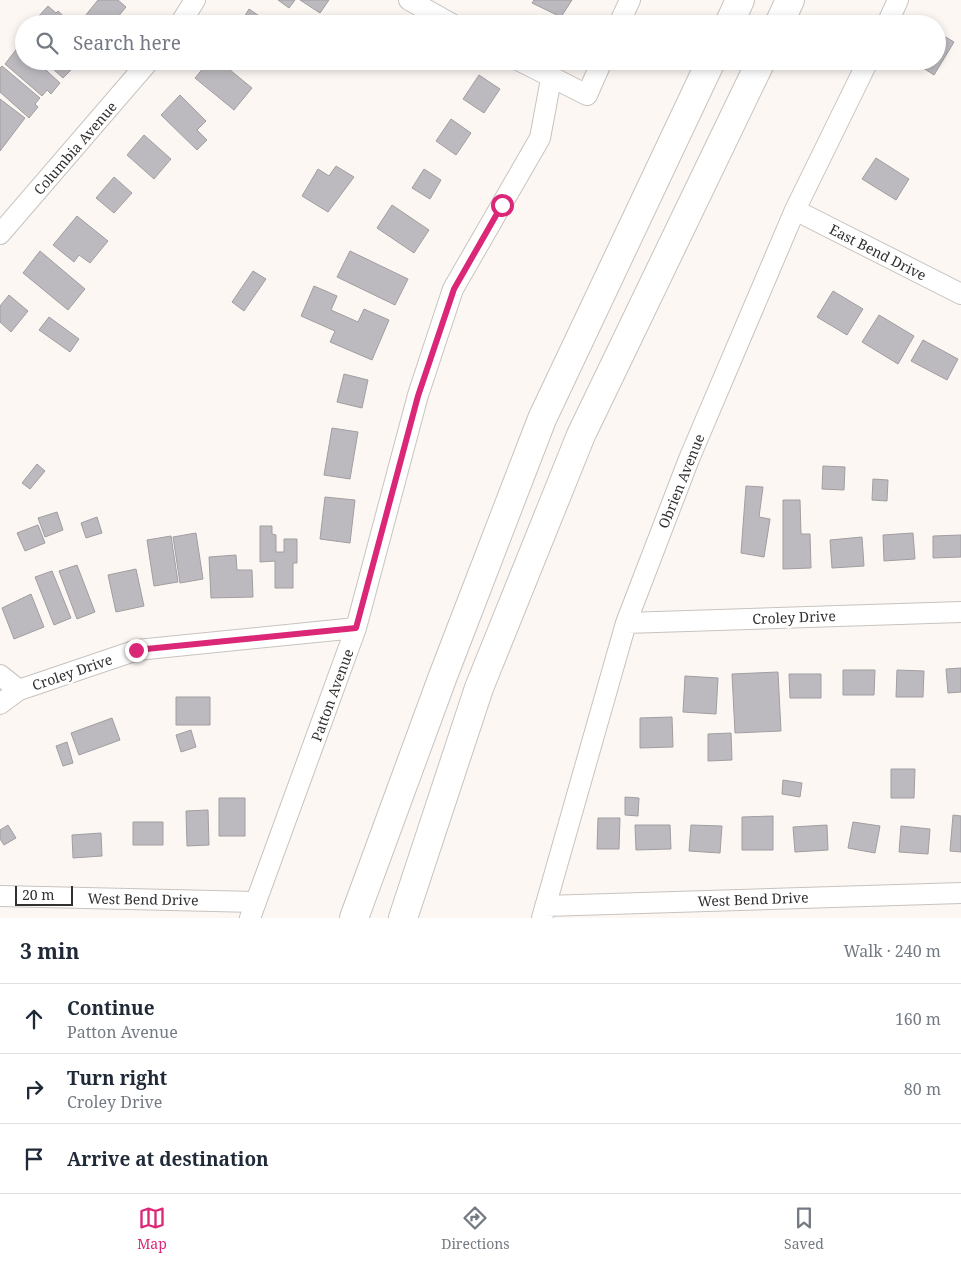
<!DOCTYPE html>
<meta charset="utf-8">
<style>
body{margin:0;font-family:"Noto Serif",serif;background:#f2f2f3;color:#1f2937}
.scale{position:absolute;left:15px;bottom:12px;width:58px;box-sizing:border-box;padding-left:5px;border:2px solid #333130;border-top:0;font-size:14px;line-height:18px;white-space:nowrap;color:#333130;-webkit-text-stroke:4px #fff;paint-order:stroke}
.stop{position:absolute;width:15px;height:15px;margin:-11px;border:4px solid #db2777;border-radius:50%;background:#fff}
.stop.end{background:#db2777;border-color:#fff;box-shadow:0 1px 5px #0008}
.list{margin:0;padding:0;list-style:none}
h2{display:flex;justify-content:space-between;align-items:center;height:65px;margin:0;padding:0 20px;font-size:21px}
h2 small{font-size:16px;font-weight:400;color:#747a83}
.list li{display:grid;grid-template-columns:32px 1fr auto;gap:15px;align-items:center;box-sizing:border-box;height:70px;padding:0 20px;border-top:1px solid #e0e1e3}
.list b{display:block;font-size:19px;white-space:nowrap}
.list p{margin:0;font-size:16px;white-space:nowrap;color:#747a83}
.list em{font-size:16px;font-style:normal;color:#747a83}
.icon{flex:none;width:28px;height:28px;fill:none;stroke:currentColor;stroke-width:2;stroke-linecap:round;stroke-linejoin:round}
.map{position:relative;flex:none;width:961px;height:918px;overflow:hidden}
.search{position:absolute;background:#fff;box-shadow:0 2px 8px #0003;left:15px;right:15px;top:15px;height:55px;display:flex;align-items:center;gap:12px;box-sizing:border-box;padding:0 18px;border-radius:28px;color:#747a83;font-size:19px}
.sheet{height:275px;background:#fff}
nav{display:flex;justify-content:space-around;align-items:center;box-sizing:border-box;height:70px;border-top:1px solid #e0e1e3;background:#fff;font-size:14px;color:#747a83}
nav a{display:grid;justify-items:center;gap:2px}
nav .on{color:#db2777}
.map>svg:first-child{display:block}
</style>
<div class="map">
<svg width="961" height="918" viewBox="0 0 961 918">
<rect width="100%" height="100%" fill="#fcf7f3"/>
<path fill="#bdbabf" stroke="#a19ea2" d="M98 0H118L126 7 112 24H94L85 16Z
M278 0H295L289 8Z
M300 0H329L320 13Z
M534 0H572L561 17 532 3Z
M48 6 56 13 58 11 72 24H43L37 18Z
M249 9 271 24H240Z
M937 32 954 42 934 75 917 64 919 61H937Z
M19 46 24 51V61H36L60 83 51 94 47 90 42 96 5 64Z
M44 61H78L79 62 63 78Z
M209 61H219L252 88 234 110 195 78Z
M2 66 40 98 35 104 38 107 29 118 0 92V68Z
M479 75 500 89 484 113 463 99Z
M180 95 206 121 197 130 207 140 197 150 161 115Z
M0 99 25 118 0 151Z
M451 119 471 133 456 155 436 141Z
M144 135 171 159 154 179 127 155Z
M876 158 909 179 896 200 862 179Z
M336 166 354 177 328 212 302 196 318 169 329 176Z
M424 169 441 180 430 199 412 188Z
M114 177 132 193 114 213 96 198Z
M392 205 429 230 414 253 377 228Z
M77 216 108 241 90 263 79 255 74 262 53 245Z
M40 251 85 289 68 310 23 273Z
M350 251 408 279 395 305 337 277Z
M253 271 266 279 244 311 232 302Z
M314 286 337 296 331 310 358 322 364 309 389 320 372 360 330 342 335 331 301 316Z
M833 291 863 309 847 335 817 317Z
M9 295 28 311 11 332 0 322V306Z
M879 315 914 336 898 364 862 342Z
M49 317 79 339 70 352 39 330Z
M923 340 958 359 947 380 911 361Z
M344 374 368 380 362 408 337 402Z
M332 428 358 432 350 479 324 475Z
M37 464 45 471 30 489 22 483Z
M823 466 845 467 844 490 822 489Z
M873 479 888 480 887 501 872 500Z
M746 486 763 487 759 517 770 519 764 557 741 553Z
M325 497 355 500 350 543 320 539Z
M783 500H800L801 534H810L811 568 783 569Z
M57 512 63 530 45 537 38 518Z
M97 517 102 533 86 538 81 523Z
M38 525 45 543 25 551 17 533Z
M260 526H272V534L276 535V552H284V539H297V563H293V588H275V561L260 562Z
M196 533 203 579 180 583 173 537Z
M913 533 915 559 884 561 883 535Z
M961 535V557L933 558V536Z
M171 536 178 582 154 586 147 540Z
M862 537 864 566 832 568 830 540Z
M236 555 237 570H252L253 597 211 598 209 557Z
M77 565 95 612 77 619 59 571Z
M136 569 144 606 116 612 108 575Z
M52 571 71 618 54 625 35 577Z
M31 594 44 627 14 639 2 608Z
M961 668V692L948 693 946 669Z
M843 670H875L874 695H843Z
M897 670 924 671 923 697H896Z
M778 672 781 731 735 733 732 674Z
M789 674H821V698H790Z
M685 676 718 678 716 714 683 712Z
M176 697H210V725H176Z
M672 717 673 747 640 748V718Z
M112 718 120 740 79 755 71 733Z
M191 730 196 747 181 752 176 735Z
M731 733 732 760 708 761V734Z
M67 742 73 763 63 766 56 746Z
M891 769H915L914 798H891Z
M783 780 802 783 800 797 782 794Z
M625 797 639 798 638 816 625 815Z
M219 798H245V836H219Z
M208 810 209 845 187 846 186 811Z
M953 815 961 816V852L950 851Z
M773 816V850H742V817Z
M598 818H620L619 849H597Z
M133 822H163V845H133Z
M853 822 880 826 875 853 848 848Z
M8 825 16 838 4 845 0 839V830Z
M635 825H670L671 849 636 850Z
M691 825 722 826 720 853 689 851Z
M827 825 828 850 795 852 793 827Z
M901 826 930 829 928 854 899 852Z
M101 833 102 856 73 858 72 835Z"/>
<g fill="none" stroke-linecap="round" stroke-linejoin="round">
<g stroke="#c8c3bf" stroke-width="22">
<path id="street" d="M409 0 452 24
M180 24 195 0
M619 24 630 0
M887 24 898 0
M520 61 587 95 602 61
M795 210 961 294
M0 234 149 61
M626 623 961 612
M0 675 19 690
M0 704 19 690 137 650 356 628
M0 896 256 902
M545 906 961 893
M250 918 356 628 418 395 453 289 540 138 551 79
M542 918 626 623 689 459 795 210 868 61"/>
</g>
<g stroke="#c8c3bf" stroke-width="30">
<path id="highway" d="M729 24 740 0
M779 24 790 0
M354 918 443 676 542 419 711 61
M403 918 479 688 581 435 761 61"/>
</g>
<use href="#street" stroke="#fff" stroke-width="20"/>
<use href="#highway" stroke="#fff" stroke-width="28"/>
</g>
<g fill="none" stroke-linecap="round" stroke-linejoin="round">
<path stroke="#db2777" stroke-width="6" d="M136 650 356 628 418 396 454 289 502 205"/>
</g>
<g text-anchor="middle" dominant-baseline="central" stroke-width="5" stroke-linejoin="round" paint-order="stroke">
<g font-size="14" fill="#333130" stroke="#fff">
<text transform="translate(75 148) rotate(-49)">Columbia Avenue</text>
<text transform="translate(878 252) rotate(27)">East Bend Drive</text>
<text transform="translate(681 481) rotate(-68)">Obrien Avenue</text>
<text transform="translate(794 617) rotate(-2)">Croley Drive</text>
<text transform="translate(72 672) rotate(-19)">Croley Drive</text>
<text transform="translate(332 695) rotate(-70)">Patton Avenue</text>
<text transform="translate(143 899) rotate(1)">West Bend Drive</text>
<text transform="translate(753 899) rotate(-2)">West Bend Drive</text>
</g>
</g>
</svg>
<div class="scale">20 m</div>
<div class="stop" style="left:502px;top:205px"></div>
<div class="stop end" style="left:136px;top:650px"></div>
<div class="search"><svg class="icon" aria-label="search" viewBox="0 0 24 24"><circle cx="10" cy="10" r="6"/><path d="M15 15l6 6"/></svg>Search here</div>
</div>
<section class="sheet">
<h2>3 min<small>Walk · 240 m</small></h2>
<ul class="list">
<li><svg class="icon" aria-label="ahead" viewBox="0 0 24 24"><path d="M12 20V5M6 11l6-6 6 6"/></svg><div><b>Continue</b><p>Patton Avenue</p></div><em>160 m</em></li>
<li><svg class="icon" aria-label="right" viewBox="0 0 24 24"><path d="M7 20v-9h11M14 6l5 5-5 5"/></svg><div><b>Turn right</b><p>Croley Drive</p></div><em>80 m</em></li>
<li><svg class="icon" aria-label="arrive" viewBox="0 0 24 24"><path d="M6 21V4h12l-3 4 3 4H6"/></svg><div><b>Arrive at destination</b></div></li>
</ul>
</section>
<nav>
<a class="on"><svg class="icon" aria-label="map" viewBox="0 0 24 24"><path d="M3 6l6-2 6 2 6-2v14l-6 2-6-2-6 2zM9 4v14M15 6v14"/></svg>Map</a>
<a><svg class="icon" aria-label="directions" viewBox="0 0 24 24"><path d="M12 3l9 9-9 9-9-9zM9 14v-3h6M13 9l2 2-2 2"/></svg>Directions</a>
<a><svg class="icon" aria-label="saved" viewBox="0 0 24 24"><path d="M7 4h10v16l-5-4-5 4z"/></svg>Saved</a>
</nav>
